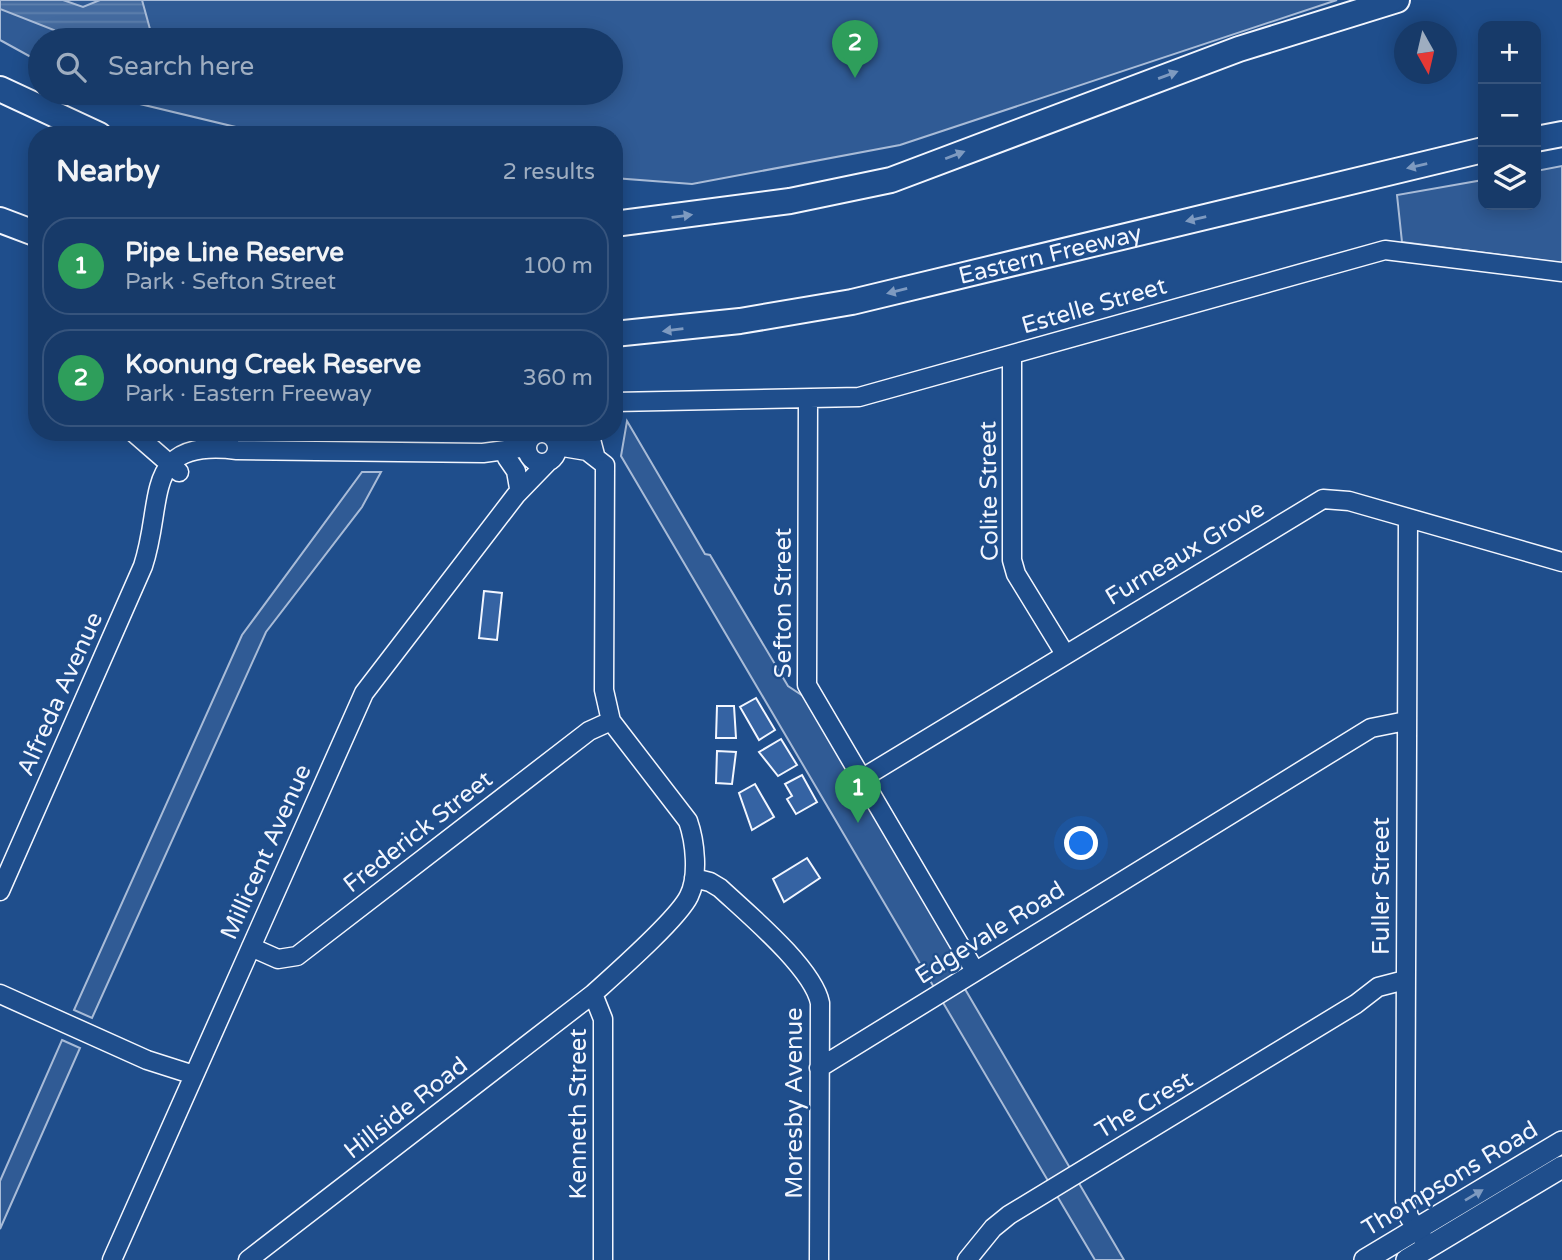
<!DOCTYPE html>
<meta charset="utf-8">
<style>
body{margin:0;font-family:"Varela Round",sans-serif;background:#244571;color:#f1f3f6}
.controls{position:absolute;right:21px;top:21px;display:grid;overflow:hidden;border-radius:14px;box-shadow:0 4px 18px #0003}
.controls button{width:63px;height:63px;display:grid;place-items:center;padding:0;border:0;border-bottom:2px solid #36547d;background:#173a69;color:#f1f3f6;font:35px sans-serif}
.compass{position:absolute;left:1394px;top:21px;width:63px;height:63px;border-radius:50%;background:#173a69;box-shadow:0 4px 18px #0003;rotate:172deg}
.you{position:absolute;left:1082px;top:844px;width:24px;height:24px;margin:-18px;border:5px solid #fff;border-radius:50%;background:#1a73e8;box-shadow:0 0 0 10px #1a73e833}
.badge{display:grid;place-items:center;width:46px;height:46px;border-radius:50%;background:#8bbbb9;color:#fff;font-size:23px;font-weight:700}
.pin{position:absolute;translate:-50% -58px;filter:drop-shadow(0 2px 4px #0008)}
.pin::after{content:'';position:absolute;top:37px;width:24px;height:21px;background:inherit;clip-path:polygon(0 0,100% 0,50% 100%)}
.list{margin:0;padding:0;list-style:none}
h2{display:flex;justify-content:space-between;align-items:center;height:91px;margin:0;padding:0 28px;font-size:30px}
h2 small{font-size:23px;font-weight:400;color:#9eadc0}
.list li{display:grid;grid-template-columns:46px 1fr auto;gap:21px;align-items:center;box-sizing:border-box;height:98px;margin:0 14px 14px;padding:0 14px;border:2px solid #36547d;border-radius:28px}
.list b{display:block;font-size:26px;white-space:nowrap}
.list p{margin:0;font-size:23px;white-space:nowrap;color:#9eadc0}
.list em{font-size:23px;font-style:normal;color:#9eadc0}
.icon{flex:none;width:38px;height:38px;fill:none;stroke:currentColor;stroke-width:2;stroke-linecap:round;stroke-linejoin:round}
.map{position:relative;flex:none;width:1562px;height:1260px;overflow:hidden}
.search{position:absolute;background:#173a69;box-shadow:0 4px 18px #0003;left:28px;top:28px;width:595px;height:77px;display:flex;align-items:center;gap:18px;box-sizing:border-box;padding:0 24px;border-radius:38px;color:#9eadc0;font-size:26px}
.panel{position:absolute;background:#173a69;box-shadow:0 4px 18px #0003;left:28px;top:126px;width:595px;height:315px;border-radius:28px}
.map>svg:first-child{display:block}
</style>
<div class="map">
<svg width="1562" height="1260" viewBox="0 0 1562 1260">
<defs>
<pattern id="water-rules" width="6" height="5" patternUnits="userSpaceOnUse" patternTransform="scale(1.75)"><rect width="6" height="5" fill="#446ba0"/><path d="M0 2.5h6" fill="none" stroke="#5f81ae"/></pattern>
</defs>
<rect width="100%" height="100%" fill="#1f4e8c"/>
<path fill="#305b95" stroke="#a8bbd7" stroke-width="2" d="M0 0H1337L900 145 692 184 614 178V135H269L94 93H611V40H40V62L0 40Z
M1562 166V263L1402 242 1397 195 1483 180V205H1536V171Z
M627 421 705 554 710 555 788 686 803 696 953 949 957 961 955 972 1124 1260H1095L1044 1174 621 456Z
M362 472H381L362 507 266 632 92 1018 74 1010 242 635Z
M62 1040 80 1048 0 1229V1181Z"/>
<path fill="url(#water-rules)" stroke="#a8bbd7" stroke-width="2" d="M0 0H63L83 7 100 0H142L153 40H61L54 30 0 9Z"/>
<path fill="#3563a3" stroke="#f2f6ff" stroke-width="2" d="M484 591 502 593 497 640 479 638Z
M756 698 775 730 759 740 740 707Z
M717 706H734L736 738H716Z
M781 739 797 765 778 776 759 752Z
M717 751 736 752 732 784 716 783Z
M802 775 817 802 796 814 787 799 792 796 785 784Z
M755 784 774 817 752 830 739 793Z
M807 858 820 878 784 902 773 879Z"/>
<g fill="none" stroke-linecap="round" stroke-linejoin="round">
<g stroke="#f2f6ff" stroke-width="21">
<path id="minor" d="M1012 355V560L1016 574 1065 654
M808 399 807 685 975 971
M614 402 859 397 1385 250 1562 272
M133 432 179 472
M589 432 595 455
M527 448a15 15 0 1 1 30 0a15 15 0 1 1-30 0Z
M557 446 587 451 605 465 604 690 611 721 688 821C695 841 699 876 689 896 678 919 614 975 593 994L603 1019V1260
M507 458 516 471 519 488
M1408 518 1405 1200 1409 1217 1424 1240
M861 779 1323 499 1349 501 1562 562
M694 878 710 882 720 888C748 914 813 968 820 1003L819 1260
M0 891 143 566C165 500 140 438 237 450L483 453 527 447
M251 947 278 959 297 956 589 731 611 721
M0 994 147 1060 194 1075
M819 1068 1371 728 1406 721
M112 1260 364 693 516 495 547 463
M248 1260 593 994
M967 1260 993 1228 1009 1215 1356 1004 1378 987 1405 980"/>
</g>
<g stroke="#f2f6ff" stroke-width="24">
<path id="major" d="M1365 1260 1562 1142
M1407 1260 1562 1167"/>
</g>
<g stroke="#f2f6ff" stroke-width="28">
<g id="highway">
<path d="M0 89 99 135"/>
<path d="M1536 139 1562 134"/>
<path d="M0 220 37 234"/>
<path d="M614 224 790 201 891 180 1239 49 1397 0"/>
<path id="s1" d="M614 334 740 321 852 302 1483 150"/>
</g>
</g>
<use href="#minor" stroke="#1f4e8c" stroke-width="18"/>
<use href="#major" stroke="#1f4e8c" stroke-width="21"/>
<use href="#highway" stroke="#1f4e8c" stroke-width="24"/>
</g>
<defs><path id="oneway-solid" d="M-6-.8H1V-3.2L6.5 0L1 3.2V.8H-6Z" transform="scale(1.75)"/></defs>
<g fill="#7e9ac0">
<use href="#oneway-solid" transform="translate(1168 75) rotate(-20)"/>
<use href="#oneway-solid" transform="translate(955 155) rotate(-21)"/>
<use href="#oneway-solid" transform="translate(1417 166) rotate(167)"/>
<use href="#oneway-solid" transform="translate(682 216) rotate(-7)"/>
<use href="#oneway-solid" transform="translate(1196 219) rotate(167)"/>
<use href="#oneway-solid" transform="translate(897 291) rotate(166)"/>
<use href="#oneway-solid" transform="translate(673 330) rotate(173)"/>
<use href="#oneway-solid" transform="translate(1474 1195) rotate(-31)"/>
</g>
<g text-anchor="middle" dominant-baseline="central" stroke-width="5" stroke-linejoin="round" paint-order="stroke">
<g font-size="24" fill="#f2f6ff" stroke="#1f4e8c">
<text stroke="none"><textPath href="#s1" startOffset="444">Eastern Freeway</textPath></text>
<text transform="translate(1094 306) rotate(-16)">Estelle Street</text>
<text transform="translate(989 491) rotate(-91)">Colite Street</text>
<text transform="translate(1185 553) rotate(-31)">Furneaux Grove</text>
<text transform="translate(783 603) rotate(-90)">Sefton Street</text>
<text transform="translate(60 694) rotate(-66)">Alfreda Avenue</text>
<text transform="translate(418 832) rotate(-38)">Frederick Street</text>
<text transform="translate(266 852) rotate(-66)">Millicent Avenue</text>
<text transform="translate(1381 886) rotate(-90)">Fuller Street</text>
<text transform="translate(990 933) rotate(-32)">Edgevale Road</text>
<text transform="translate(794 1103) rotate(-90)">Moresby Avenue</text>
<text transform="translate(1144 1105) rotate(-31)">The Crest</text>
<text transform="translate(406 1108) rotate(-38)">Hillside Road</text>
<text transform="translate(578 1114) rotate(-90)">Kenneth Street</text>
<text transform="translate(1450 1179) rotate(-31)">Thompsons Road</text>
</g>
</g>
</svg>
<div class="controls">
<button>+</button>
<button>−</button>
<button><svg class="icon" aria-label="layers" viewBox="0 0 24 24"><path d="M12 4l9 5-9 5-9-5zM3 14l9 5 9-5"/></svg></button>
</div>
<svg class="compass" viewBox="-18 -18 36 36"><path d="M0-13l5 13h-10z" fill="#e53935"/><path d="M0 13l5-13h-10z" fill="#9eadc0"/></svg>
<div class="you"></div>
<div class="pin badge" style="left:858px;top:823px;background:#2e9e5b">1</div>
<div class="pin badge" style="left:855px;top:78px;background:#2e9e5b">2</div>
<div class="search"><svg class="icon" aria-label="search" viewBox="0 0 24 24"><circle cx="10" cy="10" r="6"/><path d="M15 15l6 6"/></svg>Search here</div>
<section class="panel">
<h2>Nearby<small>2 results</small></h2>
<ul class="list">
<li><span class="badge" style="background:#2e9e5b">1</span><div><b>Pipe Line Reserve</b><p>Park · Sefton Street</p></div><em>100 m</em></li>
<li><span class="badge" style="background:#2e9e5b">2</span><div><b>Koonung Creek Reserve</b><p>Park · Eastern Freeway</p></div><em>360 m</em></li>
</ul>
</section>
</div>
